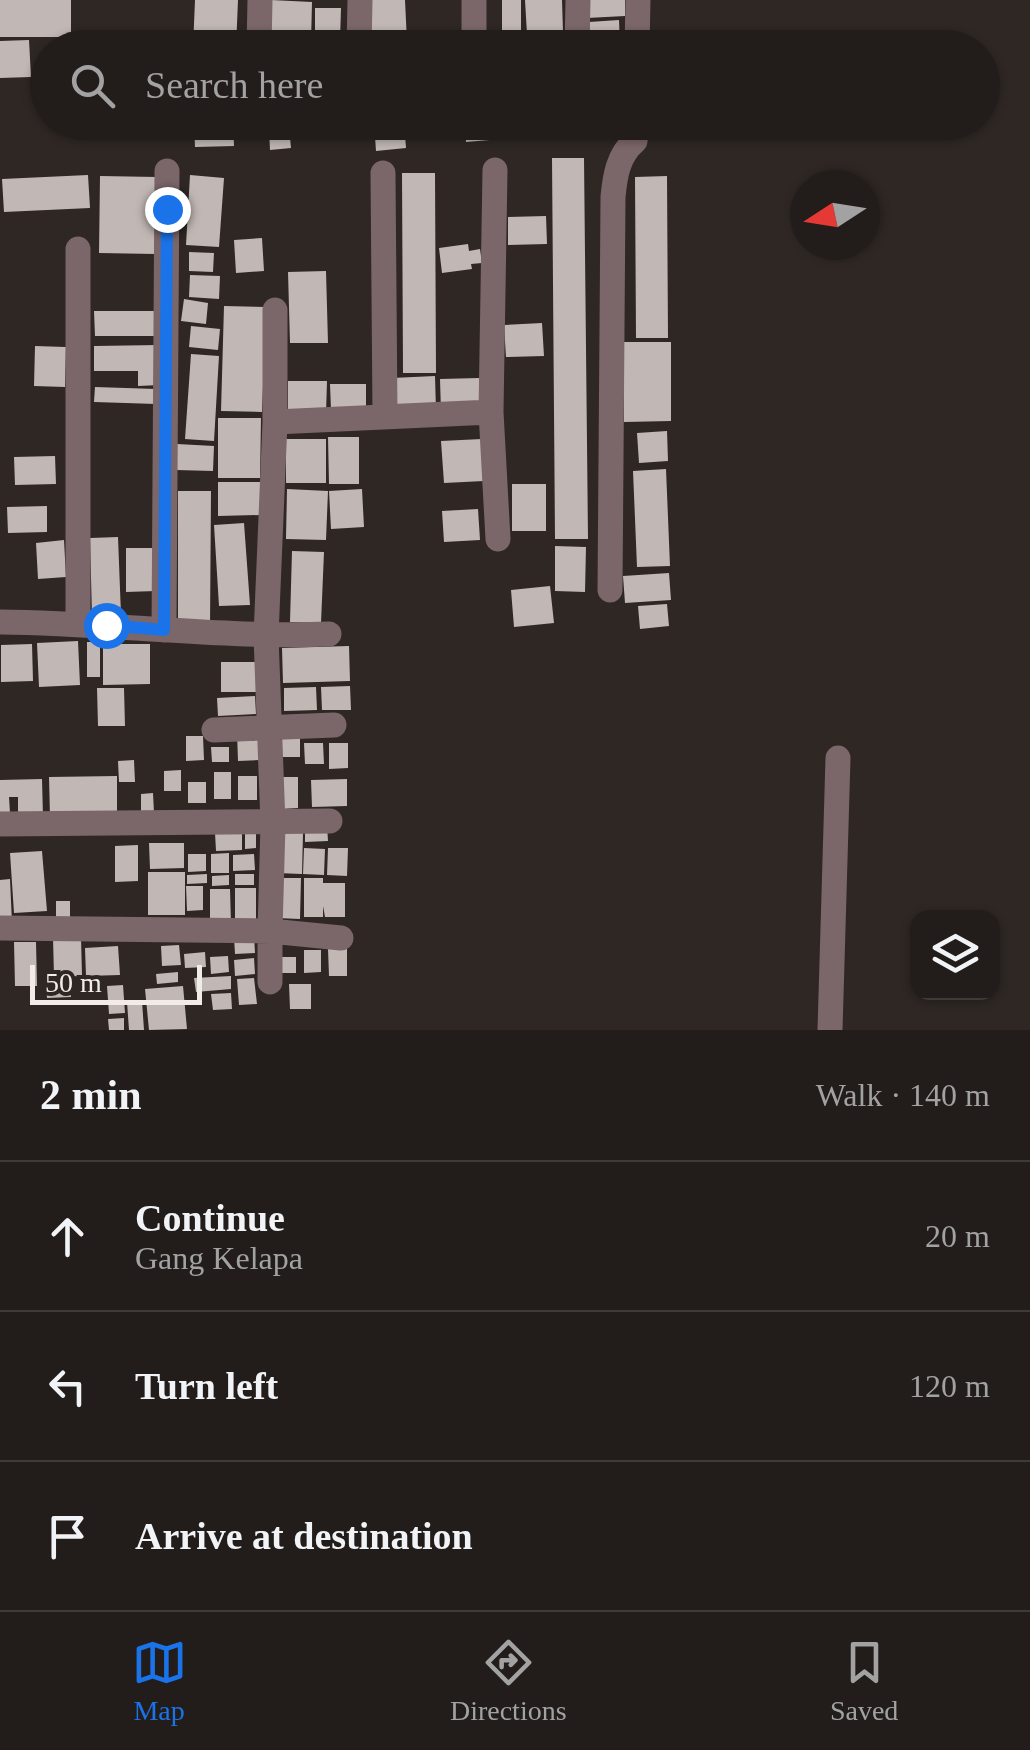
<!DOCTYPE html>
<meta charset="utf-8">
<style>
body{margin:0;font-family:Georgia,serif;background:#2e2a28;color:#f1f3f6}
.controls{position:absolute;right:30px;bottom:30px;display:grid;overflow:hidden;border-radius:20px;box-shadow:0 2px 8px #0004}
.controls button{width:90px;height:90px;display:grid;place-items:center;padding:0;border:0;border-bottom:2px solid #3f3b3a;background:#221d1b;color:#f1f3f6;font:50px sans-serif}
.compass{position:absolute;left:790px;top:170px;width:90px;height:90px;border-radius:50%;background:#221d1b;box-shadow:0 2px 8px #0004;rotate:258deg}
.scale{position:absolute;left:30px;bottom:25px;width:172px;box-sizing:border-box;padding-left:10px;border:5px solid #f1ecea;border-top:0;font-size:28px;line-height:35px;white-space:nowrap;color:#f1ecea;-webkit-text-stroke:8px #2e2724;paint-order:stroke}
.stop{position:absolute;width:30px;height:30px;margin:-22px;border:8px solid #1a73e8;border-radius:50%;background:#fff}
.stop.end{background:#1a73e8;border-color:#fff;box-shadow:0 2px 10px #0008}
.list{margin:0;padding:0;list-style:none}
h2{display:flex;justify-content:space-between;align-items:center;height:130px;margin:0;padding:0 40px;font-size:42px}
h2 small{font-size:32px;font-weight:400;color:#a2a2a3}
.list li{display:grid;grid-template-columns:65px 1fr auto;gap:30px;align-items:center;box-sizing:border-box;height:150px;padding:0 40px;border-top:2px solid #3f3b3a}
.list b{display:block;font-size:38px;white-space:nowrap}
.list p{margin:0;font-size:32px;white-space:nowrap;color:#a2a2a3}
.list em{font-size:32px;font-style:normal;color:#a2a2a3}
.icon{flex:none;width:55px;height:55px;fill:none;stroke:currentColor;stroke-width:2;stroke-linecap:round;stroke-linejoin:round}
.map{position:relative;flex:none;width:1030px;height:1030px;overflow:hidden}
.search{position:absolute;background:#221d1b;box-shadow:0 2px 8px #0004;left:30px;right:30px;top:30px;height:110px;display:flex;align-items:center;gap:25px;box-sizing:border-box;padding:0 35px;border-radius:55px;color:#a2a2a3;font-size:38px}
.sheet{height:580px;background:#221d1b}
nav{display:flex;justify-content:space-around;align-items:center;box-sizing:border-box;height:140px;border-top:2px solid #3f3b3a;background:#221d1b;font-size:28px;color:#a2a2a3}
nav a{display:grid;justify-items:center;gap:5px}
nav .on{color:#1a73e8}
.map>svg:first-child{display:block}
</style>
<div class="map">
<svg width="1030" height="1030" viewBox="0 0 1030 1030">
<rect width="100%" height="100%" fill="#2e2724"/>
<path fill="#c1b8b5" d="M0 0H71V37H0Z
M195 0H238L236 48H193Z
M271 0 312 2 311 43 269 41Z
M367 0H405L407 42 369 44Z
M502 0H521V39H502Z
M525 0H562L563 32 527 34Z
M587 0H625V16L587 18Z
M315 8H341L340 41H315Z
M619 20 620 46 590 47 589 22Z
M29 40 31 77 0 78V41Z
M687 41 688 48H651V43Z
M194 122H233L234 146 195 147Z
M374 122H404L406 148 376 151Z
M465 122H521L523 137 466 142Z
M289 127 291 148 270 150 269 129Z
M552 158H584L588 539H555Z
M402 173H435L436 373H403Z
M88 175 90 208 4 212 2 179Z
M190 175 224 178 219 247 186 245Z
M100 176 157 177 155 254 99 253Z
M667 176 668 338H636L635 177Z
M546 216 547 244 508 245V217Z
M262 238 264 271 236 273 234 240Z
M468 244 469 251 480 249 482 263 471 264 472 269 442 273 439 248Z
M189 252 214 253 213 272 189 271Z
M326 271 328 343H290L288 272Z
M190 275 220 276 219 299 189 297Z
M184 299 208 303 206 324 181 321Z
M224 306 266 307 262 412 221 411Z
M94 311H159L160 336H95Z
M542 323 544 356 506 357 504 325Z
M191 326 220 329 218 350 189 347Z
M624 342H671V421L624 422Z
M159 345 160 385 138 386V371H94V346Z
M35 346 66 347 65 387 34 386Z
M191 354 219 356 214 441 185 439Z
M435 376 436 411 393 412 392 378Z
M479 378 481 410 441 412 440 379Z
M288 381H327L326 414 288 413Z
M330 384H366V410H331Z
M95 387 156 389V404L94 402Z
M218 418H261L260 478H218Z
M667 431 668 461 639 463 637 433Z
M328 437H359V484H329Z
M286 439H326V483H286Z
M482 439 484 481 444 483 441 441Z
M177 444 214 446 213 471 176 470Z
M55 456 56 484 15 485 14 457Z
M666 469 670 566 637 567 633 471Z
M218 482H261V515L218 516Z
M512 484H546V531H512Z
M287 489 328 491 326 540 286 539Z
M362 489 364 527 331 529 329 491Z
M178 491H211L210 627H178Z
M47 506V532L8 533 7 507Z
M478 509 480 540 444 542 442 511Z
M244 523 250 605 219 606 214 525Z
M118 537 121 615 92 616 90 538Z
M64 540 66 577 38 579 36 543Z
M555 546 586 547 585 592 555 591Z
M126 548H155L156 591 126 592Z
M292 551 324 552 321 623 290 622Z
M669 573 671 600 625 603 623 576Z
M550 586 554 623 514 627 511 590Z
M667 604 669 626 640 629 638 606Z
M78 641 80 685 39 687 37 643Z
M87 642H100V677H87Z
M32 644 33 681 1 682V645Z
M103 644H150V684L103 685Z
M349 646 350 681 283 683 282 648Z
M221 662H256V692H221Z
M350 686 351 710H322L321 687Z
M316 687 317 710 284 711V688Z
M97 688H124L125 726H98Z
M255 696 256 714 218 716 217 698Z
M258 731 259 760 238 761 237 732Z
M300 733V757H282V734Z
M186 736H203L204 760 186 761Z
M304 743H323L324 764H305Z
M329 743H348V768L329 769Z
M211 747H229V762H212Z
M134 760 135 782H119L118 761Z
M181 770V791H164V771Z
M214 772H231V799H214Z
M117 776V817H50L49 777Z
M238 776H257V800H238Z
M279 777H298V808L280 809Z
M42 779 43 817 18 818V797H9L10 813H0V780Z
M347 779V806L312 807 311 780Z
M188 782H206V803H188Z
M153 793 154 813H141V794Z
M327 825 328 841 305 842V826Z
M242 832V850L216 851 215 833Z
M256 832V848L245 849V833Z
M277 832 303 833 302 874 276 873Z
M149 843H184V868L150 869Z
M138 845V881L115 882V846Z
M304 848 325 849 324 875 303 874Z
M328 848H348L347 876 327 875Z
M42 851 47 911 14 913 10 853Z
M229 853V873H211V854Z
M188 854H206V871L188 872Z
M254 854 255 870 233 871V855Z
M148 872H185V915H148Z
M207 874V883L187 884V875Z
M235 874H254V885H235Z
M229 875V885L212 886V876Z
M278 878H301L300 919 277 918Z
M304 878H323V883H345V917H325L323 906V917H304Z
M10 879 12 923H0V880Z
M186 886H203V910L187 911Z
M235 888H256V921H235Z
M210 889H230L231 924H210Z
M56 901H70V918L56 919Z
M254 936 255 953 235 954 234 937Z
M53 937H81L82 976 54 977Z
M14 942H36L37 986H15Z
M179 945 181 965 162 966 161 946Z
M118 946 120 975 86 976 85 948Z
M328 949H347V976H329Z
M304 950H321V972L304 973Z
M205 952 206 967 185 968 184 954Z
M228 956 229 972 211 974 210 957Z
M278 957H296V973H279Z
M254 958 255 974 235 976 234 960Z
M178 972V982L157 984 156 974Z
M231 976V989L196 992 194 978Z
M254 978 257 1004 239 1005 237 979Z
M70 982 71 997 47 998 46 984Z
M289 984H311V1009H290Z
M123 985 125 1013 109 1014 107 986Z
M183 986 187 1029 149 1030 145 989Z
M231 993 232 1009 213 1010 211 994Z
M142 1001 144 1030H129L127 1002Z
M124 1018V1030H109L108 1019Z"/>
<g fill="none" stroke-linecap="round" stroke-linejoin="round">
<path stroke="#7b6669" stroke-width="25" d="M474 0V29
M259 48 260 0
M359 48 360 0
M577 48 578 0
M637 48 638 0
M495 170 491 412 498 539
M383 173 385 416
M275 422 491 412
M610 590 613 197C615 176 618 155 635 141L637 122
M0 622C110 623 219 638 329 634
M78 623V249
M164 630 167 171
M214 730 334 725
M0 824 330 821
M0 928 270 931 273 824 266 636 275 422V310
M270 982V931L341 938
M830 1030 838 758"/>
</g>
<g fill="none" stroke-linecap="round" stroke-linejoin="round">
<path stroke="#1a73e8" stroke-width="12" d="M106 625 164 630 167 209"/>
</g>
</svg>
<div class="controls">
<button><svg class="icon" aria-label="layers" viewBox="0 0 24 24"><path d="M12 4l9 5-9 5-9-5zM3 14l9 5 9-5"/></svg></button>
</div>
<svg class="compass" viewBox="-18 -18 36 36"><path d="M0-13l5 13h-10z" fill="#e53935"/><path d="M0 13l5-13h-10z" fill="#a2a2a3"/></svg>
<div class="scale">50 m</div>
<div class="stop" style="left:106px;top:625px"></div>
<div class="stop end" style="left:167px;top:209px"></div>
<div class="search"><svg class="icon" aria-label="search" viewBox="0 0 24 24"><circle cx="10" cy="10" r="6"/><path d="M15 15l6 6"/></svg>Search here</div>
</div>
<section class="sheet">
<h2>2 min<small>Walk · 140 m</small></h2>
<ul class="list">
<li><svg class="icon" aria-label="ahead" viewBox="0 0 24 24"><path d="M12 20V5M6 11l6-6 6 6"/></svg><div><b>Continue</b><p>Gang Kelapa</p></div><em>20 m</em></li>
<li><svg class="icon" aria-label="left" viewBox="0 0 24 24"><path d="M17 20v-9H6M10 6l-5 5 5 5"/></svg><div><b>Turn left</b></div><em>120 m</em></li>
<li><svg class="icon" aria-label="arrive" viewBox="0 0 24 24"><path d="M6 21V4h12l-3 4 3 4H6"/></svg><div><b>Arrive at destination</b></div></li>
</ul>
</section>
<nav>
<a class="on"><svg class="icon" aria-label="map" viewBox="0 0 24 24"><path d="M3 6l6-2 6 2 6-2v14l-6 2-6-2-6 2zM9 4v14M15 6v14"/></svg>Map</a>
<a><svg class="icon" aria-label="directions" viewBox="0 0 24 24"><path d="M12 3l9 9-9 9-9-9zM9 14v-3h6M13 9l2 2-2 2"/></svg>Directions</a>
<a><svg class="icon" aria-label="saved" viewBox="0 0 24 24"><path d="M7 4h10v16l-5-4-5 4z"/></svg>Saved</a>
</nav>
